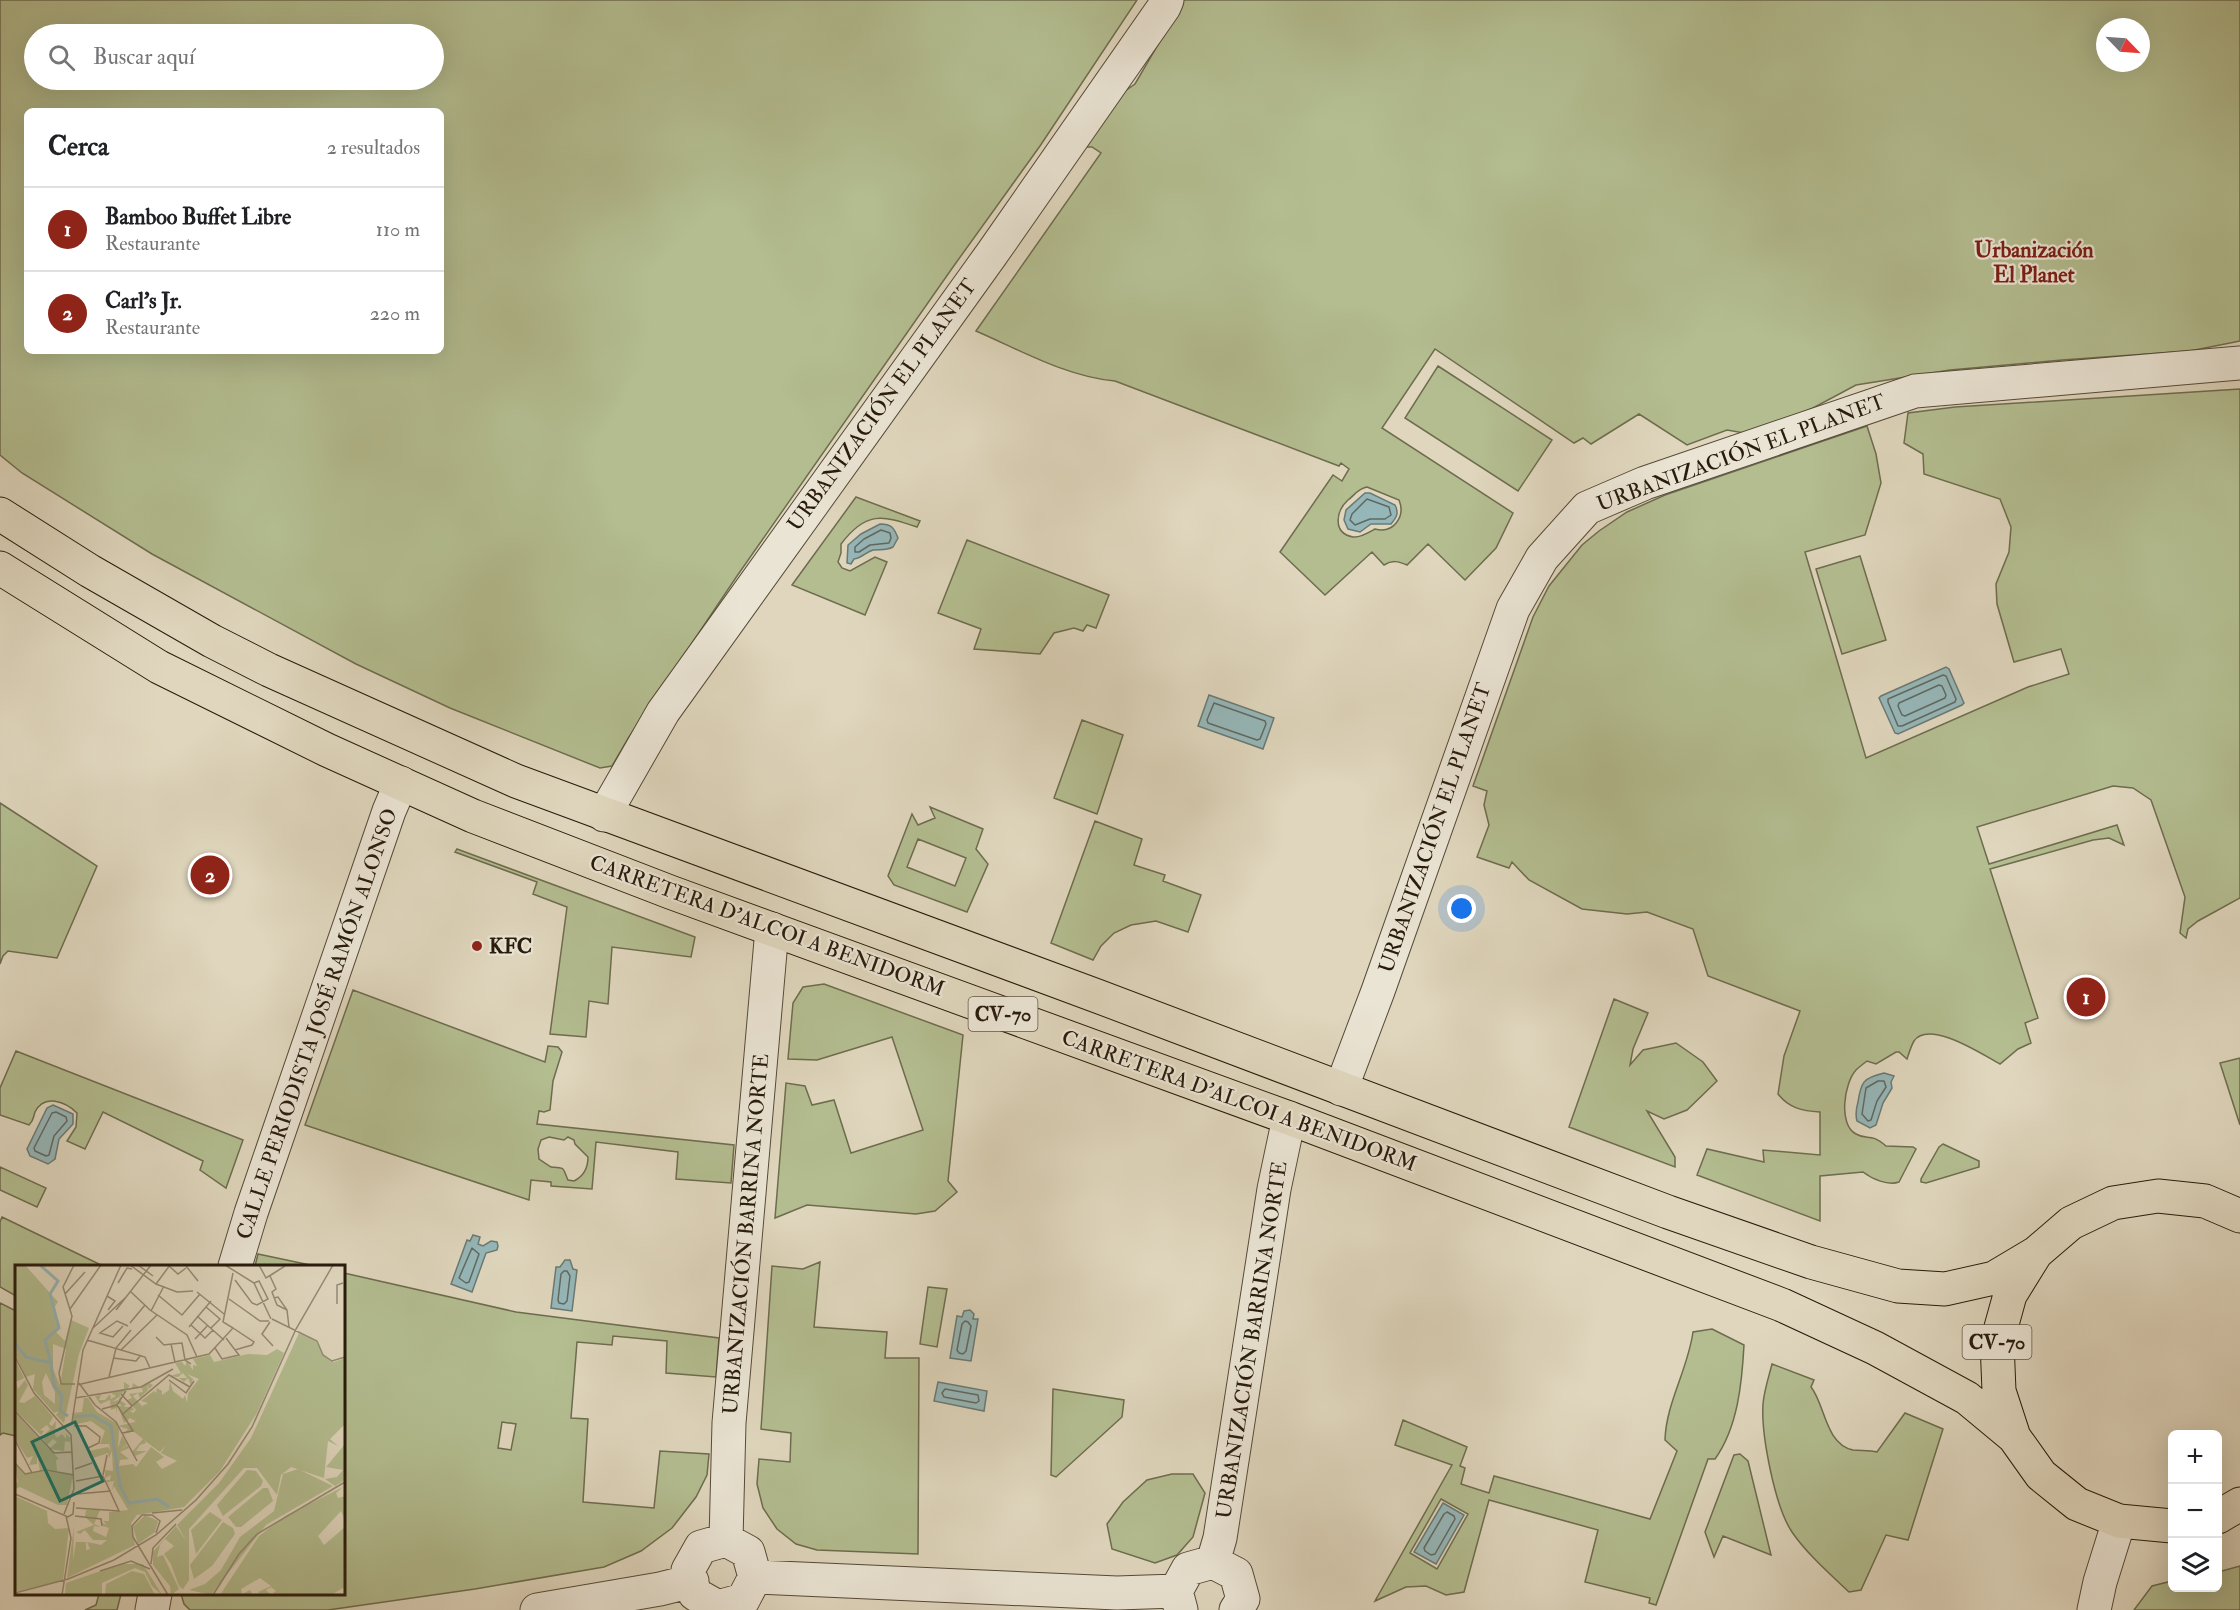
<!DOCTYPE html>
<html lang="es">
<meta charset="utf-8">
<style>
body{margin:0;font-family:"IM FELL Double Pica",serif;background:#f6f6f6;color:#202124}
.controls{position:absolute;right:18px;bottom:18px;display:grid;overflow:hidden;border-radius:9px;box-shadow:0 6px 24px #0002}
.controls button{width:54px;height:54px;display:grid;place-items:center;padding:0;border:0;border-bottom:2px solid #e0e0e0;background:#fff;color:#202124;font:30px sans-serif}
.compass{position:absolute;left:2096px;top:18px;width:54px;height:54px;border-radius:50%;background:#fff;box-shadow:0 6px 24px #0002;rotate:115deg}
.you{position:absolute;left:1462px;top:909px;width:21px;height:21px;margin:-15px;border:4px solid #fff;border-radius:50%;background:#1a73e8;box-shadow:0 0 0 9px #1a73e833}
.badge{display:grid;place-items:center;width:39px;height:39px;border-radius:50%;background:#8f2418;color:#fff;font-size:20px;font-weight:700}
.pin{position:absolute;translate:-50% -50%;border:3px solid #fff;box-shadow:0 2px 6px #0006}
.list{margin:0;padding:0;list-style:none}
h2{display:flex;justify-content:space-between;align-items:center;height:78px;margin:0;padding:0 24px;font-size:26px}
h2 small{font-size:20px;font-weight:400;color:#757577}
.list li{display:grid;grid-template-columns:39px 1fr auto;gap:18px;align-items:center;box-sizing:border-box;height:84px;padding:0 24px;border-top:2px solid #e0e0e0}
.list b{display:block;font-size:22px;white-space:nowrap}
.list p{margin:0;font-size:20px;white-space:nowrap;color:#757577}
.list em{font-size:20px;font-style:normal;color:#757577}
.icon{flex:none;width:33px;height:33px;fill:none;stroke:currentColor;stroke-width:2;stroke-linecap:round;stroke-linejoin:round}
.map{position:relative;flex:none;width:2240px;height:1610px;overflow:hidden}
.search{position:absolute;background:#fff;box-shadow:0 6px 24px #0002;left:24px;top:24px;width:420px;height:66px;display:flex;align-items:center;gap:15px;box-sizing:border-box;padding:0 21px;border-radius:33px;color:#757577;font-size:22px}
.panel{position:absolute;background:#fff;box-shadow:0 6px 24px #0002;left:24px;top:108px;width:420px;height:246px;border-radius:9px}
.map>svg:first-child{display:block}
</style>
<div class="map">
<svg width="2240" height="1610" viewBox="0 0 2240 1610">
<rect width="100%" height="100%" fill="#dfd6bd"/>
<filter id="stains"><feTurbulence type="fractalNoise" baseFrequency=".00333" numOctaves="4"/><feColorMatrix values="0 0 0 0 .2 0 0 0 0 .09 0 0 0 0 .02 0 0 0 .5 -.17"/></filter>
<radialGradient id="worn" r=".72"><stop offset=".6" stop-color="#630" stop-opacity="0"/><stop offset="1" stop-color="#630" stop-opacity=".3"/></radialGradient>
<path fill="#b3bd90" stroke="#6e6c4e" stroke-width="1.5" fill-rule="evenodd" d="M0 0H1137L1040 146 953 267 737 576 629 737 612 766 600 768 450 708 356 664 152 554 22 473 0 455ZM34 34H434V80H34ZM27 111H441V351H27Z
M1184 0H2240V341L2190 351 2062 360 1950 370 1856 385 1813 408 1750 434 1727 430 1687 445 1639 414 1591 444 1583 438 1574 443 1435 349 1382 428 1513 513 1496 548 1465 580 1428 544 1407 565C1398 561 1392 560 1384 565L1372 552 1325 595 1280 552 1333 475 1342 481 1349 469 1341 463 1339 466 1115 381C1067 377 1020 350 976 331L1101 153 1092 147H1084L1112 100 1135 84ZM2105 27H2141V63H2105ZM1367 487 1399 500C1406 517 1393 534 1375 529 1368 533 1360 538 1353 537 1332 533 1336 511 1348 500 1355 495 1357 489 1367 487Z
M1438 366 1552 440 1518 491 1405 418Z
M2240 389V898L2198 921 2188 929 2186 938 2180 933 2185 897 2151 800 2133 788 2113 786 1977 827 1989 864 2117 825 2124 845 2109 838 2093 840 1990 869 2038 1018 2025 1023 2031 1043 2018 1049 2000 1064C1983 1055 1929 1019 1914 1041 1911 1046 1909 1053 1907 1059L1899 1052H1896L1876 1064 1867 1061C1863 1064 1859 1067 1856 1070 1844 1083 1838 1125 1856 1134 1868 1141 1870 1132 1886 1146L1913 1147 1916 1149 1899 1182C1888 1186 1872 1179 1863 1172L1820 1176V1221L1697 1175 1707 1149 1764 1162 1763 1150 1820 1155V1112C1802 1111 1789 1108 1778 1094L1784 1056 1800 1011 1708 976 1693 929 1647 912 1627 914 1582 909 1529 880 1512 862 1509 868 1477 857 1489 825 1484 805 1487 791 1473 786 1533 617 1549 586 1582 545 1599 531 1627 512 1665 495 1867 426 1876 454 1881 483 1865 535 1805 552 1866 758 2028 687 2069 674 2061 649 2014 662 1997 604 1996 584 2009 552 2011 527 2000 499 1924 474 1923 454 1904 443 1908 413 1955 407Z
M856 497 920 521 917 527C882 515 866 511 841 544V553L838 562 842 568 850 571 875 557 887 562 865 615 792 585Z
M967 540 1109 595 1096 628 1087 625 1083 631 1074 628 1054 633 1040 654 974 649 981 629 938 613Z
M1860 556 1886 640 1842 654 1816 569Z
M1082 720 1123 735 1097 814 1054 798Z
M0 803 97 866 57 958 8 951 3 956 0 964Z
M930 807 983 829 976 849 988 864 967 912 894 885 888 876 912 814 918 825 935 818ZM918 839 966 858 955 886 907 867Z
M1095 821 1142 839 1134 865 1165 875 1163 881 1201 895 1188 932 1156 921 1131 925 1114 933 1101 946 1093 960 1051 943Z
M457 849 695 937 691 957 612 947 608 1004 589 1001 586 1037 550 1034 567 907 533 894 537 882 455 852Z
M824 984 963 1035 948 1181 957 1192 935 1211 916 1214 807 1205 775 1218 786 1083 805 1086 812 1105 834 1100 851 1153 923 1130 892 1037 817 1060 788 1059 793 1003 803 987Z
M353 990 545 1062 548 1046 558 1047 562 1052 553 1081 550 1110 544 1112 539 1111 537 1124 734 1145 731 1183 676 1179 678 1152 596 1142 592 1189 551 1186V1182L531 1180 529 1200 305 1125ZM549 1137 564 1140 568 1137 574 1140 575 1144 588 1157C588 1168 584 1176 574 1181L568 1180C562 1167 566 1168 551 1167L539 1159 538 1149 541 1140Z
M1614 999 1648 1013 1633 1049 1630 1065 1643 1050 1676 1043 1703 1062 1717 1081 1687 1110 1664 1119 1647 1111 1675 1157V1167L1569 1127Z
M16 1051 243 1140 226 1188 200 1170 203 1161 103 1112 85 1149 67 1141 76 1127 77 1113C66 1102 44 1093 35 1112 33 1118 34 1120 29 1125L0 1115V1088Z
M2240 1058V1125L2220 1063Z
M1943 1144 1979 1161V1167L1926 1183 1921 1182V1179L1939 1147Z
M0 1167 46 1188 37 1207 0 1190Z
M2 1217 103 1266H16V1296L0 1287V1222Z
M258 1254 315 1266H255Z
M820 1262 814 1327 887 1332 885 1358H919L918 1554 817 1550 796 1544 777 1529 763 1508 757 1484 759 1459 790 1462 791 1433 761 1429 772 1266 803 1269Z
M344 1273 516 1312 719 1338 716 1377 666 1373 667 1341 613 1336 612 1345 577 1342 571 1418 588 1419 583 1502 654 1508 660 1451 709 1454 707 1475 696 1497 672 1528 641 1551 604 1567 475 1589 328 1610H190L184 1604 181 1594H344ZM502 1422 516 1424 511 1450 498 1448Z
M928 1287 947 1289 937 1347 920 1344Z
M0 1303 16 1311V1436L3 1433 0 1435Z
M1712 1329 1744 1345C1742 1382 1738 1427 1715 1459H1708L1656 1605 1649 1603 1650 1598 1585 1582 1598 1530 1489 1500 1464 1592 1446 1595 1426 1586 1406 1587 1375 1601 1452 1465 1395 1445 1403 1420 1467 1447 1460 1466 1465 1468 1461 1484 1489 1493 1494 1476 1650 1519 1677 1451 1665 1440C1666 1403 1688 1369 1693 1332ZM1441 1499 1468 1514 1437 1569 1410 1553Z
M1772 1364 1814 1380 1811 1387C1825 1404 1825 1444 1853 1450 1860 1451 1869 1450 1877 1452L1905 1413 1943 1429 1908 1540 1886 1535 1861 1590 1849 1592C1830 1574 1807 1554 1792 1532 1775 1507 1761 1435 1763 1404 1764 1391 1769 1376 1772 1364Z
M1053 1389 1124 1400 1122 1417 1056 1477 1051 1475Z
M1740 1454 1748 1461 1771 1555 1723 1536 1714 1557 1705 1532 1734 1455Z
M1172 1474H1193L1205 1493 1193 1537 1177 1555 1155 1563 1112 1549 1107 1524 1123 1502 1147 1480Z
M2240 1566V1610H2134L2152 1586 2172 1581V1588H2218V1572Z
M99 1594H121L117 1610H85L96 1605Z"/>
<path fill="#96b7b9" stroke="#6a7974" stroke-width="1.5" d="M1365 493H1370L1395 505C1399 513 1397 517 1391 524H1371L1360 532 1348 529 1344 520 1346 510Z
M880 524C892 524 894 528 898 538L893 547C886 551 880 549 873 550 866 552 862 558 854 559L851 564 847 563 848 545 861 534Z
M1946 667 1949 669 1964 703 1962 705 1898 734 1895 733 1879 698 1881 696Z
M1209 695 1274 718 1263 749 1198 726Z
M1884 1073 1894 1076 1891 1082 1892 1088 1883 1103 1876 1125 1870 1128 1857 1121C1855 1114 1856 1109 1858 1102 1861 1082 1863 1078 1884 1073Z
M53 1105 73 1114V1124L59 1139 55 1159 48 1164 30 1156 27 1149 47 1108Z
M473 1235 480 1237 478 1244 483 1246 491 1241 497 1242 498 1246 497 1250 486 1253 472 1292 451 1284 467 1240 470 1241Z
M565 1260H570L573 1269 577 1270 572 1311 551 1308 556 1267H560Z
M970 1310 974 1314 973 1319H978L971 1361 950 1358 957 1316 962 1317 964 1311Z
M938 1382 987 1391 984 1411 934 1401Z
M1443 1503 1464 1515 1436 1564 1414 1552Z"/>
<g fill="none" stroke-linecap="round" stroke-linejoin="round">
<path stroke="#5f6962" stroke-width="1.5" d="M1367 499 1389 507 1391 515 1385 519H1370L1355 525 1350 520 1352 514Z
M881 530 890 533 891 538 889 543 870 545 859 552H855V547L864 539Z
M1943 675 1946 676 1956 699 1955 702 1902 726H1898L1888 702V699Z
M1939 685 1942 686 1946 695 1945 698 1905 716 1902 715 1898 706 1899 703Z
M1214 703 1265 721 1266 724 1260 739 1257 740 1208 723 1207 720Z
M1878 1081H1884L1886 1087 1877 1101 1871 1120 1868 1121 1862 1114 1866 1088Z
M56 1112 66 1117 67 1121 54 1136 49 1155 46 1156 35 1151 34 1148 52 1113Z
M472 1248 479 1254 469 1282 466 1283 459 1278Z
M564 1271H567L570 1276 567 1301 564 1304 559 1303 558 1300 561 1274Z
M965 1321 968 1322 971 1326 966 1351 963 1354 959 1353 957 1350 962 1324Z
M945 1389 978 1395 979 1401 976 1403 944 1397 942 1393Z
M1447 1512 1454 1516 1455 1519 1435 1554 1431 1555 1425 1551 1424 1548 1444 1514Z"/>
<g stroke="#564a38" stroke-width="35">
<path id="minor" d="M604 815 663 712 991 255 1164 7 1167 0
M1341 1089 1378 991 1513 609 1542 558 1587 508 1645 483 1915 391 2240 363
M235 1266 251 1213 389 811 401 783
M726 1540 729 1423 772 929
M726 1540 748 1552 755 1577 743 1600 718 1607 695 1594 688 1570 701 1547Z
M1213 1562 1220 1538 1274 1189 1289 1118
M755 1577 1117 1593 1176 1591
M152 1610 155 1594
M537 1610 660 1589 692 1581
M1181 1610 1176 1591 1188 1569 1213 1562 1236 1574 1243 1599 1236 1610
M2094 1610 2100 1582 2119 1521"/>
</g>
<g stroke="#281b0c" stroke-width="35">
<path id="primary" d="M0 514 90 571 212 641 269 670 516 781 1097 996 1668 1212 1811 1262 1898 1286 1945 1289 1994 1278 2036 1253
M0 568 159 667 327 750 473 816 670 892 1289 1118 1782 1305 1875 1348 1967 1398 2014 1437
M2218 1517 2240 1504
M2172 1526 2119 1521 2077 1504 2041 1475 2014 1437 1999 1391 1997 1342 2010 1295 2036 1253 2071 1223 2113 1203 2158 1196 2205 1201 2240 1216"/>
</g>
<use href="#minor" stroke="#eae4d4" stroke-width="33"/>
<use href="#primary" stroke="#dfd6bd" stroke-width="33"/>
</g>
<circle fill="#8f2418" stroke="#eae4d4" stroke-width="2" cx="477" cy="946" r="6"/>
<g text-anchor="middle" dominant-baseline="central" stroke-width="4.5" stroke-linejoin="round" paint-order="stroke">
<g fill="#eae4d4" stroke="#625748" stroke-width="1.5">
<rect x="968.5" y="997" width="69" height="34" rx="4.5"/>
<rect x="1962.5" y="1325" width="69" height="34" rx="4.5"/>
</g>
<g font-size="20" font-weight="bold" fill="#281b0c">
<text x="1003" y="1014">CV-70</text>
<text x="1997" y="1342">CV-70</text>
</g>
<g font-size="21" fill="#281b0c" stroke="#eae4d4">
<text transform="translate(882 405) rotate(-54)">URBANIZACIÓN EL PLANET</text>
<text transform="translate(1741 453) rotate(-20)">URBANIZACIÓN EL PLANET</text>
<text transform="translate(1435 828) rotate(-71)">URBANIZACIÓN EL PLANET</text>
<text transform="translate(767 926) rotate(20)">CARRETERA D'ALCOI A BENIDORM</text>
<text transform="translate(317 1024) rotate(-71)">CALLE PERIODISTA JOSÉ RAMÓN ALONSO</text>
<text transform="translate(1239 1101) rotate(20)">CARRETERA D'ALCOI A BENIDORM</text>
<text transform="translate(746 1234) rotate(-85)">URBANIZACIÓN BARRINA NORTE</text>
<text transform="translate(1252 1340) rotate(-81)">URBANIZACIÓN BARRINA NORTE</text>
</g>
<g font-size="21" font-weight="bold" fill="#281b0c" stroke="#eae4d4" text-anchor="start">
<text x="489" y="946">KFC</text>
</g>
<g font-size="22" font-weight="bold" fill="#7a1f14" stroke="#eae4d4">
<text x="2034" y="250">Urbanización<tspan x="2034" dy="25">El Planet</tspan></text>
</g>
</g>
<g transform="translate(15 1265)">
<rect width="330" height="330" fill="#dfd6bd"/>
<path d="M0 0H10L43 37 38 44 45 61 41 67 50 76 56 55 74 63 64 89 49 158 41 150 44 146 39 148 18 124 20 109 11 112 0 90ZM38 79 51 84 45 121 38 104ZM31 108 40 127V139L29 130 27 117ZM284 68 301 76 307 88 319 97 330 93V159L315 174 323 181 313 176 309 213 276 202 266 210 262 230 242 203H229L174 264V315L168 324 164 321 156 299 149 289 159 281 150 274 145 280 142 292 148 290 164 324 156 330 155 321 138 300V287L161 261 172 277 162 260 204 218 236 173ZM262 84 269 88 242 148 205 206 169 242 122 250 116 258 120 280 52 313 59 262 58 296 61 277H71V285L75 284 72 277 86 280 92 275H78L70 265 65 269 61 267 79 260 70 252 71 245H85L79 259 86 262 79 261 78 266 91 272 94 263 88 261 87 258 92 260 88 256H94V247L113 245 99 221 97 225 99 216 93 217 94 220 91 215H95L96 210 90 213V205L98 206 97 186 94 193 93 188 78 193 74 186 93 182 96 186 94 179H85L90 166 76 156 62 159 57 155 58 148 67 147 69 133H73L82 147 101 158 104 165 103 183 107 171 112 179 105 185 112 180 114 183 105 187 114 194 105 195 104 201 118 199 121 202 136 182 149 192 141 197 147 204 162 196 146 188 151 180 145 187 129 175 131 178 125 180 121 186H132L120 191 117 187 128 174 118 166 109 169 113 164 103 161 120 157 121 152 120 156 115 153 109 158 103 141H107L103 138 105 131 97 137 103 135 101 150V143L96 145 95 135 85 139 80 131 86 130 84 135H90L95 129 96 134 101 131 96 128 109 124V117L115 121 105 130 106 136 111 139 109 142H117L119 145 115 146 118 148 121 145 112 135 117 133 114 129 128 127 127 123H117L118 118 124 122 134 118 138 120 134 124 132 120 133 125 125 133 123 128 118 131 127 141 133 138 126 136 139 126 136 123 141 128 142 123 147 126V130L154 125 155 116 158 126 168 134 170 130 172 138 173 128 184 114 172 109 178 114 176 121 173 113 169 117 164 113H172L168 108 163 112 155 111 166 108 160 98 167 97 170 101 172 96 178 105V100L182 101 178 94 195 90 199 97 233 89 252 90ZM0 94 9 113 1 117 3 124 10 115 13 120 4 137 9 138 20 131 38 152 34 159 37 161 41 156 40 170 42 173 43 172 41 170V169L43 172 47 169 51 174V169L55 173V177L50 176 49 186 35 184 44 194 41 195 42 206H25L22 190V199L14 200 18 191 12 193 0 174V147L34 184 42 177 38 174 32 180 27 172 35 164 32 160 25 165 29 166 26 170 0 145ZM330 179V215L320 221 310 214 322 212 328 205 311 202ZM0 199 9 209 31 206 58 210 52 240H43L5 222 0 224V215L3 218ZM283 204 318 221 251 260 196 330 174 325 190 319 206 305 225 272 259 246 268 209ZM232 205 241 206 248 216 246 221 208 251 202 240ZM328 222 321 228 323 233 330 231V255L326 246 303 271 309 280 330 262V326L328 323 316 330H265L258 328 261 326 256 322 251 325 256 330H246L243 327 256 321 245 313 226 324 227 329 235 325 238 330H205L244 271 270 251ZM248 223H253L258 236 226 262H221L213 252ZM0 231 32 246 33 258 40 264 54 263 48 315 0 327ZM195 247 207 255 181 289 176 265ZM130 250 143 256 140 267 123 279 118 262ZM208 257 218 263 220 269 197 301 179 314 175 300ZM106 299H128L147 330 137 321 130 307 120 303 87 318V330H50L51 318ZM117 306 129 309 140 330H90L91 319Z" fill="#b3bd90" fill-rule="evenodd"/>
<path fill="none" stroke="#96b7b9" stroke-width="3" d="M25 0 43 16 35 29 44 63 30 75 36 98M0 78 11 92 36 98 39 121 47 131 45 146 53 151M60 152 77 150 96 161 105 221 114 238 142 234 154 242"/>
<path fill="none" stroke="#968b76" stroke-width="1.5" d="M59 0 48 22 57 51 44 108 46 119H60M115 0 141 19 162 27 178 26M123 0 138 11M210 0 239 18 256 54M244 0 251 13 270 1 256 10M154 1 163 9 171 3M171 1 183 16M255 11 261 24 257 27 262 40 272 45M220 15 237 38 242 40 253 34 244 16 239 18M103 18 112 3 117 4M141 19 155 0M116 27 135 45 172 70 182 92M182 27 209 49M50 29 70 7M143 30 167 50 185 29M92 31 100 36 93 45M259 33 263 32 272 45 274 62M214 34 245 56H254M322 39V20L328 18M191 42 205 54 196 63M55 44 86 0M101 45 136 0M136 46 149 21M182 51 209 75M257 54 302 76 308 90 317 96 330 92M255 57 247 69 258 81M115 58 130 40M176 60 190 73 198 65M108 61 98 72 85 68 102 56 113 61M174 62 196 36M77 64 110 33M141 72 149 80 156 79 160 97M211 73 220 85 237 80 239 77 218 63M180 74 193 60M72 75 130 92 135 103M157 79 167 78 170 95 176 99M200 83 207 94 224 90 220 85M106 85 142 50M0 92 19 128 56 170 59 224 49 249M98 93 121 96 126 90M94 112 101 83 116 65M154 115 171 128 179 116M64 118 80 140 101 157 122 196M62 120 194 89 218 63 208 57 218 8M106 129 117 141 108 149M60 133 126 122 158 104M102 140 118 166 107 168M117 141 154 110 175 122M87 144 102 140 112 124M0 146 39 188 57 187M57 157 68 85 106 0M59 161H71L85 172 84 178 73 183M0 175 17 208M0 198 10 209 31 205 59 210M60 204 77 198M88 210 92 190M61 216 88 211M0 229 53 252 58 249 59 237M62 229 96 226M61 243 104 246 88 211M137 248 167 245M60 251 86 254 87 261M141 268 145 256 137 250H127L117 261 118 272 153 330M136 299 138 283 161 259M85 306 116 296 135 304M0 328 53 314 99 295 141 270 181 235 213 199 237 162 281 64 318 0M47 330 56 273 51 251M198 330 224 289 242 269 330 217"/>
<path fill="#0f766e" fill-opacity="0.15" stroke="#0f766e" stroke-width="3" d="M60 157 88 216 45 236 17 177Z"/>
<rect width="330" height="330" fill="none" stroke="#281b0c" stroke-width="3"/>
</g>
<rect width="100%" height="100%" filter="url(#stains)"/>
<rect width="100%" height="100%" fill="url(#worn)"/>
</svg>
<div class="controls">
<button>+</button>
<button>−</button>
<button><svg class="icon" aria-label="layers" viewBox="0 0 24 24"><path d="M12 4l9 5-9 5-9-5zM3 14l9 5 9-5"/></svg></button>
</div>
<svg class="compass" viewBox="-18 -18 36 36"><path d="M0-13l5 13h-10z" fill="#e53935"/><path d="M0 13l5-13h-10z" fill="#757577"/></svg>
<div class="you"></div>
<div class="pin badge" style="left:2086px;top:997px">1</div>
<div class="pin badge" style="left:210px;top:875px">2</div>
<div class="search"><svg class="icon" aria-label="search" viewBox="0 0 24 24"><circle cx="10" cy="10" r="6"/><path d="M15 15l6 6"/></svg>Buscar aquí</div>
<section class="panel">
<h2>Cerca<small>2 resultados</small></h2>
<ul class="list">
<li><span class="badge">1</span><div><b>Bamboo Buffet Libre</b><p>Restaurante</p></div><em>110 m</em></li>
<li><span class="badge">2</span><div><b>Carl's Jr.</b><p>Restaurante</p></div><em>220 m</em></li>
</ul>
</section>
</div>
